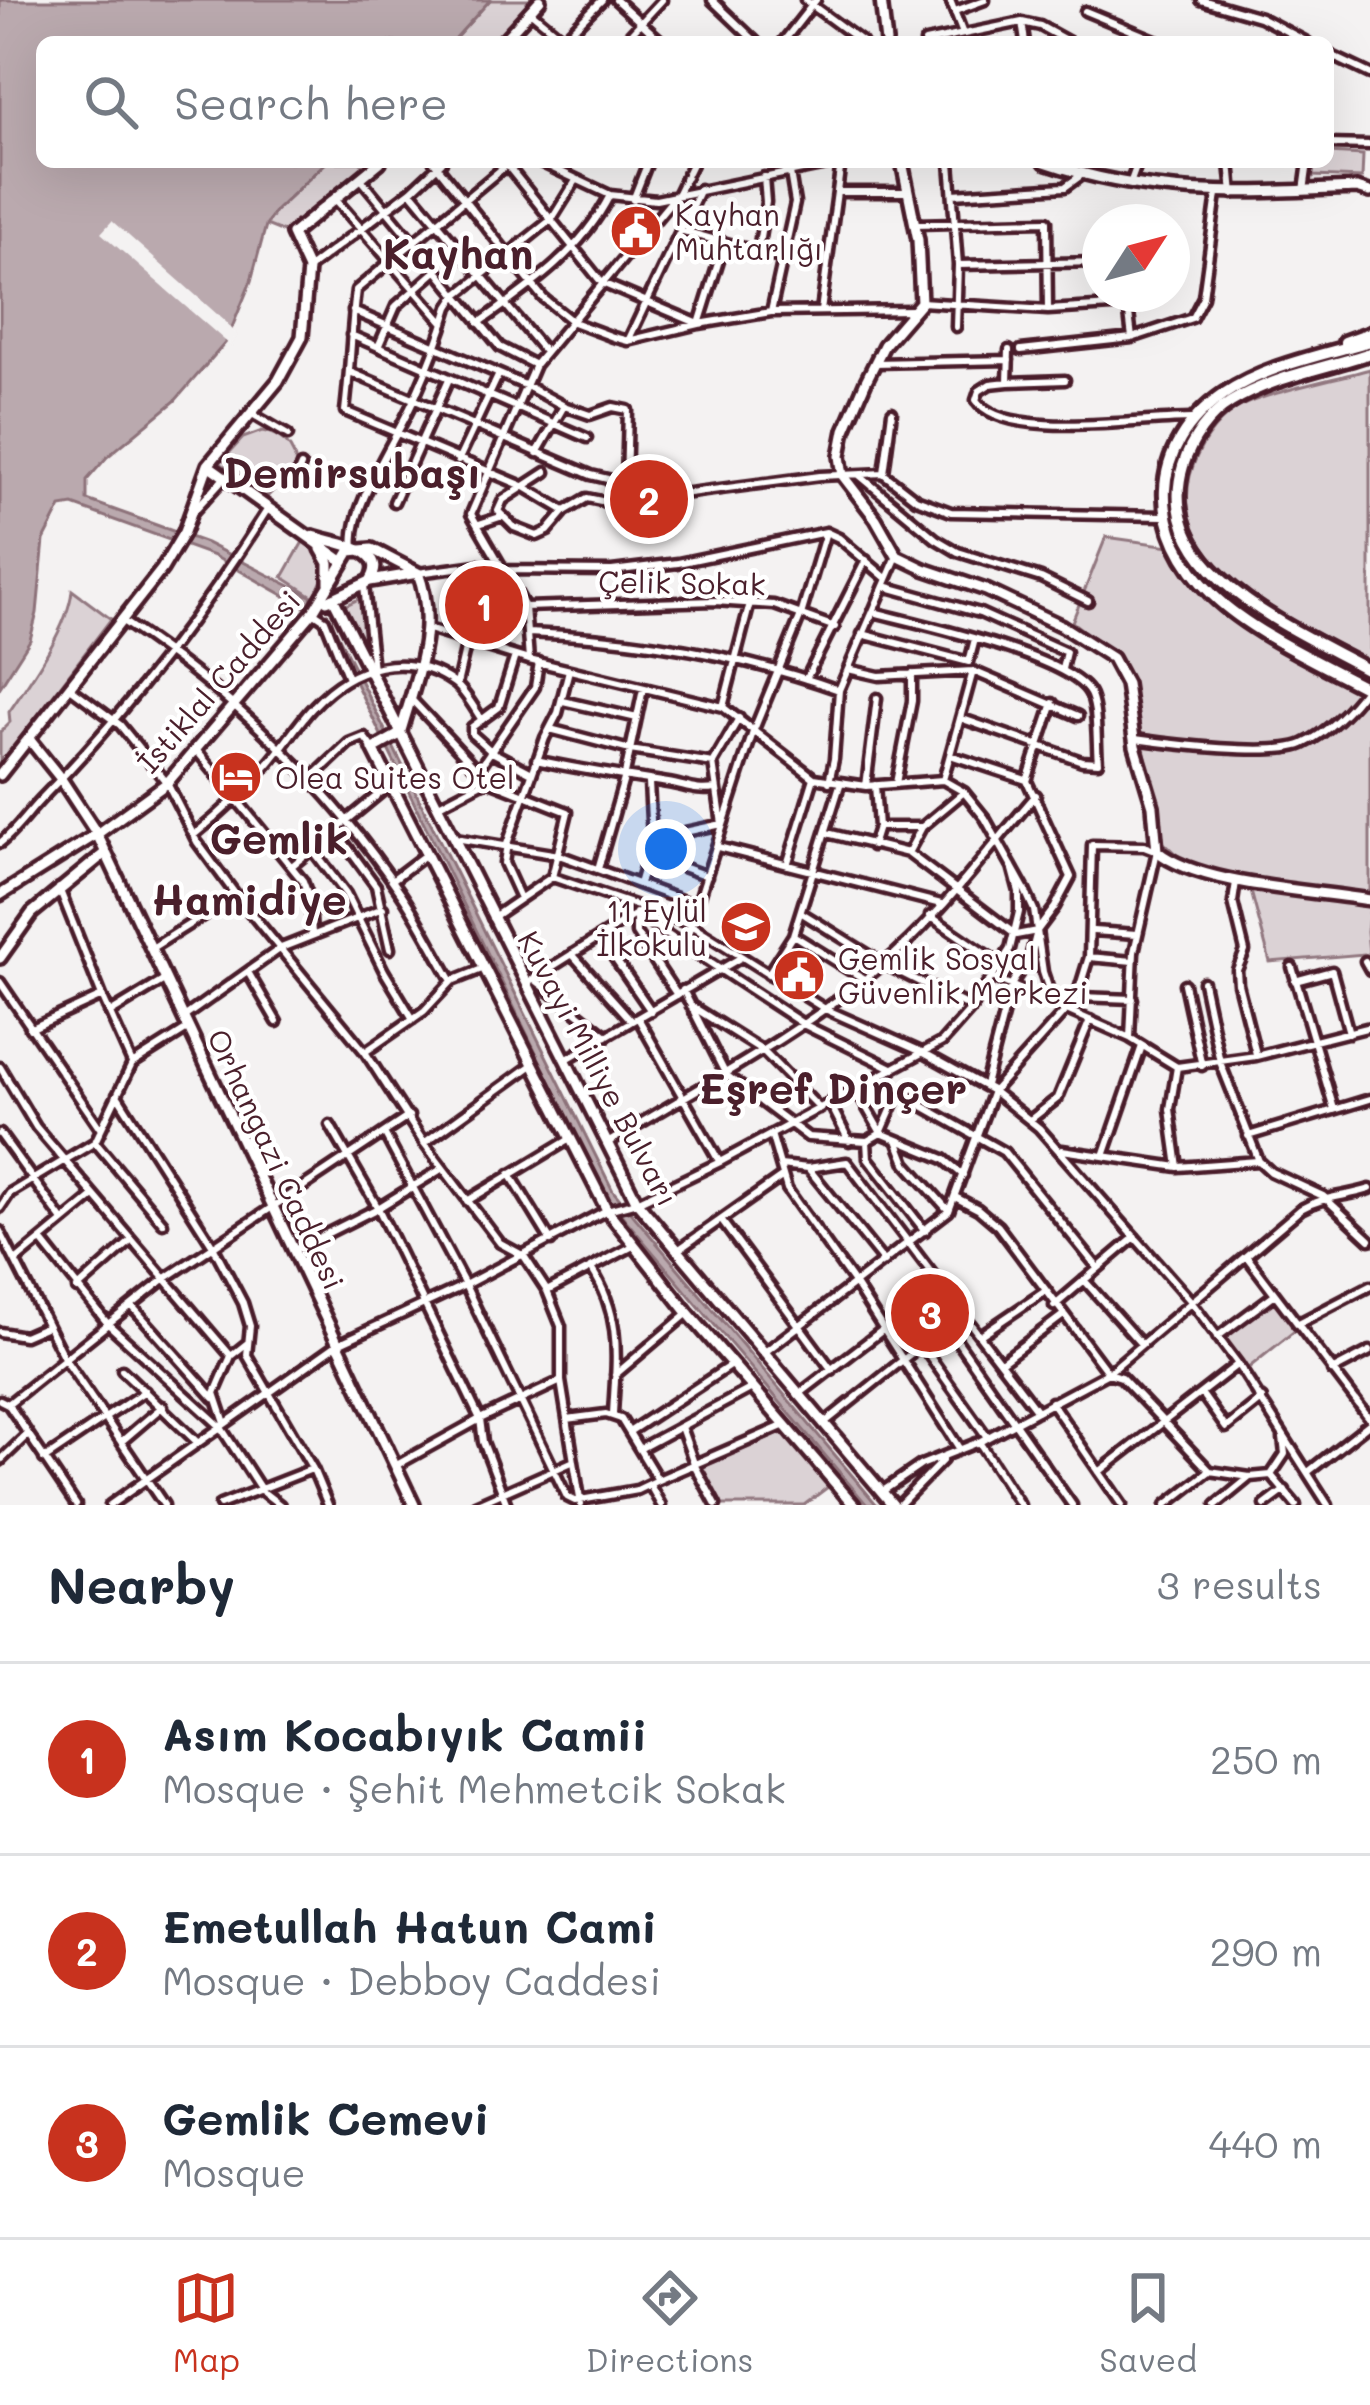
<!DOCTYPE html>
<meta charset="utf-8">
<style>
body{margin:0;font-family:Mali,sans-serif;background:#f2f2f3;color:#1f2937}
.compass{position:absolute;left:1082px;top:204px;width:108px;height:108px;border-radius:50%;background:#fff;box-shadow:0 12px 48px #0002;rotate:54deg}
.you{position:absolute;left:666px;top:849px;width:42px;height:42px;margin:-30px;border:9px solid #fff;border-radius:50%;background:#1a73e8;box-shadow:0 0 0 18px #1a73e833}
.badge{display:grid;place-items:center;width:78px;height:78px;border-radius:50%;background:#c8321e;color:#fff;font-size:39px;font-weight:700}
.pin{position:absolute;translate:-50% -50%;border:6px solid #fff;box-shadow:0 3px 12px #0006}
.list{margin:0;padding:0;list-style:none}
h2{display:flex;justify-content:space-between;align-items:center;height:156px;margin:0;padding:0 48px;font-size:51px}
h2 small{font-size:39px;font-weight:400;color:#747a83}
.list li{display:grid;grid-template-columns:78px 1fr auto;gap:36px;align-items:center;box-sizing:border-box;height:192px;padding:0 48px;border-top:3px solid #e0e1e3}
.list b{display:block;font-size:45px;white-space:nowrap}
.list p{margin:0;font-size:39px;white-space:nowrap;color:#747a83}
.list em{font-size:39px;font-style:normal;color:#747a83}
.icon{flex:none;width:66px;height:66px;fill:none;stroke:currentColor;stroke-width:2;stroke-linecap:round;stroke-linejoin:round}
.map{position:relative;flex:none;width:1370px;height:1505px;overflow:hidden}
.search{position:absolute;background:#fff;box-shadow:0 12px 48px #0002;left:36px;right:36px;top:36px;height:132px;display:flex;align-items:center;gap:30px;box-sizing:border-box;padding:0 42px;border-radius:18px;color:#747a83;font-size:45px}
.sheet{height:732px;background:#fff}
nav{display:flex;justify-content:space-around;align-items:center;box-sizing:border-box;height:168px;border-top:3px solid #e0e1e3;background:#fff;font-size:33px;color:#747a83}
nav a{display:grid;justify-items:center;gap:6px}
nav .on{color:#c8321e}
.map>svg:first-child{display:block}
</style>
<div class="map">
<svg width="1370" height="1505" viewBox="0 0 1370 1505">
<rect width="100%" height="100%" fill="#f4f2f2"/>
<filter id="ink" filterUnits="userSpaceOnUse"><feTurbulence type="fractalNoise" baseFrequency=".00833" numOctaves="2"/><feDisplacementMap in="SourceGraphic" scale="24" xChannelSelector="R" yChannelSelector="G"/><feConvolveMatrix kernelMatrix="1 2 1 2 8 2 1 2 1" color-interpolation-filters="sRGB"/></filter>
<g filter="url(#ink)">
<path fill="#dbd2d5" stroke="#927880" stroke-width="3" d="M490 0H536L500 42H452Z
M1328 153 1363 155 1362 178 1313 176 1314 162H1328Z
M327 162H373L286 233 266 225 275 211Z
M1370 369V661C1304 625 1167 570 1190 476 1197 449 1213 424 1236 409 1259 394 1340 378 1370 369Z
M262 431C281 434 295 446 296 467L268 496 220 463 243 438Z
M1106 537 1170 546C1188 607 1315 665 1370 697V895L1201 869 1179 857 1163 842 1130 678 1114 654 1072 622Z
M304 540C330 562 329 567 314 597L283 577Z
M72 590 111 619 0 765V732L10 722 9 712C31 680 69 626 72 590Z
M361 598 371 660 369 661 342 607Z
M1249 884 1370 907 1367 931 1370 964 1364 954 1270 962Z
M1274 1299 1296 1330 1247 1369 1225 1339Z
M783 1432 828 1487 804 1505H720L700 1468Z"/>
<path fill="#baa9ae" stroke="#8d727a" stroke-width="3" d="M0 0H490L452 42H42V162H326L275 211 266 225 251 281 226 342 175 401 107 457 87 480V500L206 543 312 597 308 609 214 556 73 505 61 507 44 540 37 613 30 640 0 687Z
M327 613 613 1191 877 1505H867L607 1198 323 616Z"/>
<path fill="#f4f2f2" d="M112 221 226 322 237 335 231 346 101 233Z"/>
<g fill="none" stroke-linecap="round" stroke-linejoin="round">
<g stroke="#4a1f2b" stroke-width="15">
<path id="street" d="M616 0 662 42
M712 0 756 42
M805 0 862 42
M950 0 963 34
M1201 0 1260 17 1307 42
M530 11 567 42
M955 11 985 0
M1085 11 1160 42
M1022 22 1025 42
M560 42 602 0
M623 42 662 0
M783 42 816 0
M925 42 1022 22 1040 26 1069 42
M1328 54 1370 74
M1328 144 1370 145
M434 162 543 298 573 322 613 337 628 341 699 324 771 312 913 310
M540 162 610 195 656 200 841 162
M950 162 958 265 956 327
M1230 162 1233 194
M507 165 602 283 699 324 720 257
M361 179 500 347 535 365
M1131 181 1138 162
M411 191 545 352
M1304 191 1308 162
M837 192H908
M953 194 1065 187 1080 176
M336 200 444 323
M633 200 648 162
M915 224 1047 221 1048 310
M680 230 783 259
M758 250 766 202 764 177
M958 265 1100 262
M309 268 411 191 442 162
M921 302 1048 310 1128 305 1132 338
M353 311 527 386 564 406 590 415 613 407 628 410 626 484 606 502 587 498 565 511 523 486 345 411C350 371 351 330 356 290L510 162
M821 311 841 162
M771 312 795 203 790 173
M479 323C531 286 581 252 610 195
M351 335 587 438
M628 341 700 189
M378 347 396 306 436 271
M1009 350 1008 382 990 384 979 391 976 400C1005 442 1146 418 1193 419
M1021 350 1132 338 1192 318 1203 297 1217 194
M875 363 1009 360
M350 372 591 475 674 495 820 476 884 473
M1008 382 1065 380
M252 414 288 435
M537 453 564 406
M458 461 499 374
M546 472 503 500 498 511 514 527 537 536 548 531 565 511
M298 473 301 466
M884 473 892 412
M884 474 916 499 951 512 1163 516
M859 475 936 539 958 552 1041 578 1088 601
M394 502 449 379
M192 513 224 478
M479 524 503 516
M354 547C348 507 399 436 415 397 428 368 440 337 449 307L456 296 552 219 575 182
M418 573 478 565 504 570 612 571 678 563 826 532 839 538 886 578
M364 585 373 669
M884 586 980 613 1066 652 1062 669
M525 607 715 601 774 605 835 627
M313 612 325 620 348 678
M873 612C915 623 1076 657 1091 696 1098 714 1096 742 1098 762L1082 761 960 718
M124 622C232 694 328 785 401 893 420 921 435 952 452 981
M428 629 529 660 723 707 814 778 866 786 943 780 964 792 985 818 1024 888 1034 910 1043 972 1054 1005
M528 633C632 637 741 655 839 690
M862 634 969 662 975 639
M515 656 499 707 472 727V734L492 752 530 772
M529 660 525 607 471 514 535 365 678 193 693 162
M848 669 879 676 973 671 1078 716
M806 679 866 560
M457 684 467 641
M69 687 120 725 167 783 197 842 236 895 365 1052 424 1143 500 1243 524 1256 547 1291 561 1326V1381L581 1505
M410 698 487 780 568 812 552 877 690 924 825 1009 924 1053 993 1091 1039 1128 1190 1300 1238 1364 1328 1505
M563 701 637 718
M723 707 750 603
M550 729 630 750 713 763
M1135 739C1170 744 1273 757 1303 744 1327 733 1352 708 1366 688
M197 751 303 881 310 900 312 935
M950 755 1026 780
M536 760C581 770 623 776 668 783 686 786 696 792 715 789
M480 767 535 687 539 662
M312 778 349 743 364 737 373 749
M943 780 973 671
M829 782 834 759 839 690 897 556
M896 783 912 701V674
M866 786 877 698
M437 806 487 780
M878 827H922L964 792
M335 830 376 886 390 949
M827 833 908 853 1016 935 1037 931
M194 835C221 813 245 791 268 764 284 746 297 724 314 706 351 666 407 649 454 683 465 691 474 708 482 720
M455 838 559 855 695 905
M652 839 722 824 713 763 739 718
M0 843C16 831 29 811 44 796 129 710 203 611 267 510
M872 846 878 827 875 785
M718 847 941 904
M312 849 346 894 384 971 413 1019
M908 853 922 827
M647 854 707 876
M293 865 390 785
M787 865 814 778
M598 869 624 779 643 689
M392 880 425 855
M1236 882 1233 902 1245 951 1237 970 1238 984 1256 1054
M639 884 652 839 649 783
M59 888 102 996
M520 898 504 863 507 844 545 738 558 713 569 670
M636 913V933L677 995
M802 913 884 964 972 1008
M930 916 1000 964
M492 918 552 877
M1093 931 1137 934
M793 935 864 979
M600 937 651 1011
M684 946 753 732 801 615 826 532
M152 948 236 895
M572 954 632 1021
M1089 957 1133 961
M1365 961 1370 970
M1292 967 1334 1109
M248 972 277 1022
M768 974 793 935 840 785
M992 977 1130 1038 1177 1067 1256 1056 1370 1027
M534 979 607 1036
M1295 981 1332 971 1349 1033
M0 982 100 1128
M528 982 636 914 803 1024 894 1069
M1203 982 1220 1062 1259 1161 1271 1172 1323 1196 1370 1240
M1184 984 1202 1066
M683 990 726 1075 808 1137 867 1141 881 1133 899 1092
M1080 997 1133 999
M693 1007 763 1051 820 1109
M1072 1012 1089 957 1092 845 1144 846 1157 851 1134 952 1130 1038
M110 1013 166 979
M184 1017 281 948 383 908
M638 1018 719 1161
M30 1029 102 996 132 1063
M365 1052 424 1011 452 981 482 969
M567 1059 740 958
M0 1067 36 1127 231 1356
M1177 1067 1170 1109 1178 1167
M875 1079 1004 1152 1098 1268
M985 1085 1011 985 1031 954 1037 931 1055 907 1071 877 1027 781 1053 703
M856 1089 881 1133 944 1159 963 1175
M117 1095 213 1246 243 1303 250 1326 247 1355 313 1469 328 1505
M830 1103 849 1141
M1030 1120 1058 1098 1090 1020
M330 1125 378 1208 480 1419 483 1442 507 1505
M384 1133 465 1285 567 1497 575 1501 637 1490 658 1480 621 1419 606 1414 567 1419
M0 1134 63 1221
M771 1134 787 1189 854 1283 959 1448
M1248 1136 1370 1099
M897 1140 906 1163 949 1211
M867 1141 868 1158 925 1231
M95 1142 163 1223
M609 1142C701 1086 797 1036 881 966 939 918 986 852 1036 795
M424 1143 532 1065
M1062 1150 1178 1167 1258 1161
M1104 1156 1142 1046
M780 1165 808 1168 847 1162 1037 1411
M808 1168 884 1262
M510 1174 551 1241
M957 1198 978 1209 998 1226 1108 1373 1121 1377 1210 1471
M467 1201 570 1139
M0 1208 10 1193 95 1142 132 1064 189 1028
M721 1220 832 1370
M0 1231 64 1358 164 1505
M41 1240 108 1324 220 1426 262 1491 280 1505
M294 1250 378 1208 443 1168
M678 1250 783 1176
M1247 1257 1370 1419
M18 1259 94 1196
M591 1268C623 1318 616 1357 613 1414
M1084 1280 1141 1344
M77 1289 131 1241
M547 1291 633 1246
M132 1306 214 1398
M1054 1306 1135 1237
M1297 1324 1370 1286
M947 1326 1072 1505
M0 1332 24 1336 47 1326
M982 1334 1044 1292
M1217 1337 1275 1294
M923 1347 987 1437
M765 1352 949 1211 993 1091 1066 1010
M1001 1362 1062 1316
M122 1370 197 1442
M1332 1371 1370 1351
M615 1375 688 1313
M1201 1393 1226 1428 1262 1399
M798 1395 884 1329
M0 1400 8 1404 76 1505
M1051 1402 1122 1505
M8 1404 163 1280 409 1116
M225 1423 215 1393 231 1356 246 1344
M823 1424 964 1311
M681 1427 695 1466 716 1505
M629 1432 731 1365
M1283 1438 1285 1454 1271 1475 1296 1505
M122 1441 163 1406
M979 1442 1020 1505
M639 1449 752 1388
M44 1459 145 1391
M0 1461 28 1434
M395 1466 480 1419 561 1381
M1099 1472 1238 1364
M1308 1472 1370 1423
M658 1480 785 1425
M650 1485 661 1505
M883 1491 921 1465 979 1442 1108 1373 1301 1209C1324 1196 1345 1197 1370 1189
M110 1505 338 1344 465 1285 607 1210 637 1202 720 1162 942 1042 972 1008 1010 949 1019 912V892L1012 866
M220 1505 312 1469
M475 1505 574 1461
M899 1505 943 1460
M1166 1505 1210 1471 1250 1477 1271 1475
M1216 1505 1250 1477
M1265 1505 1285 1490"/>
</g>
<g stroke="#4a1f2b" stroke-width="18">
<path id="secondary" d="M881 0 886 42
M502 42 540 0
M902 162 918 240 921 302 884 345 866 381 845 430 840 456 843 476 876 519 897 556 924 569 986 590 1062 626 1112 658 1126 684 1135 746 1153 806 1157 851C1199 886 1313 890 1370 900
M1045 162C1152 199 1246 193 1357 188L1370 192
M208 465 341 560
M313 536C336 544 391 548 370 581
M321 549 329 563V583
M333 598 637 1202 893 1505
M327 601 370 581 418 573
M400 734 373 749 607 1210 688 1313 854 1505
M400 734C415 681 439 627 418 573
M29 739 61 779 97 834 414 1505
M0 775 162 569 184 532 208 465 278 381 302 337 308 269 292 234 380 162
M0 895 97 834 167 783 313 612 350 551 372 549 418 573
M0 958 32 913 105 853"/>
</g>
<g stroke="#4a1f2b" stroke-width="20">
<path id="primary" d="M1370 341C1323 355 1265 366 1224 394 1146 448 1148 532 1213 595 1252 633 1322 664 1370 690
M1345 342 1370 333
M1370 353C1326 368 1271 377 1231 402 1208 416 1191 440 1183 466 1151 573 1297 630 1370 671"/>
</g>
<use href="#street" stroke="#fff" stroke-width="6"/>
<use href="#secondary" stroke="#fff" stroke-width="9"/>
<use href="#primary" stroke="#fff" stroke-width="10"/>
</g>
</g>
<defs>
<g id="civic-disc" transform="scale(2.7)"><circle r="9.5" fill="#c8321e" stroke="#fff"/><path d="M-.6-6.5H3V-4.5H.6V-3L4-1V1h2V6H-6V1h2V-1L-.6-3ZM-1.2 2.5V6h2.4V2.5Z" fill="#fff"/></g>
<g id="hotel-disc" transform="scale(2.7)"><circle r="9.5" fill="#c8321e" stroke="#fff"/><path d="M-6-4.5h1.5V1H6V5H4.5V3h-9V5H-6ZM-4 0a1.8 1.8 0 1 1 3.6 0ZM.5 0V-2.5h3Q6-2.5 6 0Z" fill="#fff"/></g>
<g id="school-disc" transform="scale(2.7)"><circle r="9.5" fill="#c8321e" stroke="#fff"/><path d="M0-5L7-2L0 1L-7-2ZM-4 1L0 2.5L4 1V4Q0 6-4 4Z" fill="#fff"/></g>
</defs>
<g fill-rule="evenodd">
<use href="#civic-disc" x="636" y="231"/>
<use href="#hotel-disc" x="236" y="777"/>
<use href="#school-disc" x="746" y="927"/>
<use href="#civic-disc" x="799" y="975"/>
</g>
<g text-anchor="middle" dominant-baseline="central" stroke-width="9" stroke-linejoin="round" paint-order="stroke">
<g font-size="30" fill="#4a1f2b" stroke="#fff" text-anchor="start">
<text x="675" y="214">Kayhan<tspan x="675" dy="34">Muhtarlığı</tspan></text>
<text x="275" y="777">Olea Suites Otel</text>
<text x="707" y="910" text-anchor="end">11 Eylül<tspan x="707" dy="34">İlkokulu</tspan></text>
<text x="838" y="958">Gemlik Sosyal<tspan x="838" dy="34">Güvenlik Merkezi</tspan></text>
</g>
<g font-size="30" fill="#4a1f2b" stroke="#fff">
<text transform="translate(682 582) rotate(1)">Çelik Sokak</text>
<text transform="translate(218 681) rotate(-49)">İstiklal Caddesi</text>
<text transform="translate(599 1068) rotate(62)">Kuvayi Milliye Bulvarı</text>
<text transform="translate(277 1159) rotate(65)">Orhangazi Caddesi</text>
</g>
<g font-size="42" font-weight="bold" fill="#4a1f2b" stroke="#fff">
<text x="458" y="252">Kayhan</text>
<text x="352" y="471">Demirsubaşı</text>
<text x="279" y="837">Gemlik</text>
<text x="249" y="898">Hamidiye</text>
<text x="833" y="1087">Eşref Dinçer</text>
</g>
</g>
</svg>
<svg class="compass" viewBox="-18 -18 36 36"><path d="M0-13l5 13h-10z" fill="#e53935"/><path d="M0 13l5-13h-10z" fill="#747a83"/></svg>
<div class="you"></div>
<div class="pin badge" style="left:484px;top:605px">1</div>
<div class="pin badge" style="left:649px;top:499px">2</div>
<div class="pin badge" style="left:930px;top:1313px">3</div>
<div class="search"><svg class="icon" aria-label="search" viewBox="0 0 24 24"><circle cx="10" cy="10" r="6"/><path d="M15 15l6 6"/></svg>Search here</div>
</div>
<section class="sheet">
<h2>Nearby<small>3 results</small></h2>
<ul class="list">
<li><span class="badge">1</span><div><b>Asım Kocabıyık Camii</b><p>Mosque · Şehit Mehmetcik Sokak</p></div><em>250 m</em></li>
<li><span class="badge">2</span><div><b>Emetullah Hatun Cami</b><p>Mosque · Debboy Caddesi</p></div><em>290 m</em></li>
<li><span class="badge">3</span><div><b>Gemlik Cemevi</b><p>Mosque</p></div><em>440 m</em></li>
</ul>
</section>
<nav>
<a class="on"><svg class="icon" aria-label="map" viewBox="0 0 24 24"><path d="M3 6l6-2 6 2 6-2v14l-6 2-6-2-6 2zM9 4v14M15 6v14"/></svg>Map</a>
<a><svg class="icon" aria-label="directions" viewBox="0 0 24 24"><path d="M12 3l9 9-9 9-9-9zM9 14v-3h6M13 9l2 2-2 2"/></svg>Directions</a>
<a><svg class="icon" aria-label="saved" viewBox="0 0 24 24"><path d="M7 4h10v16l-5-4-5 4z"/></svg>Saved</a>
</nav>
